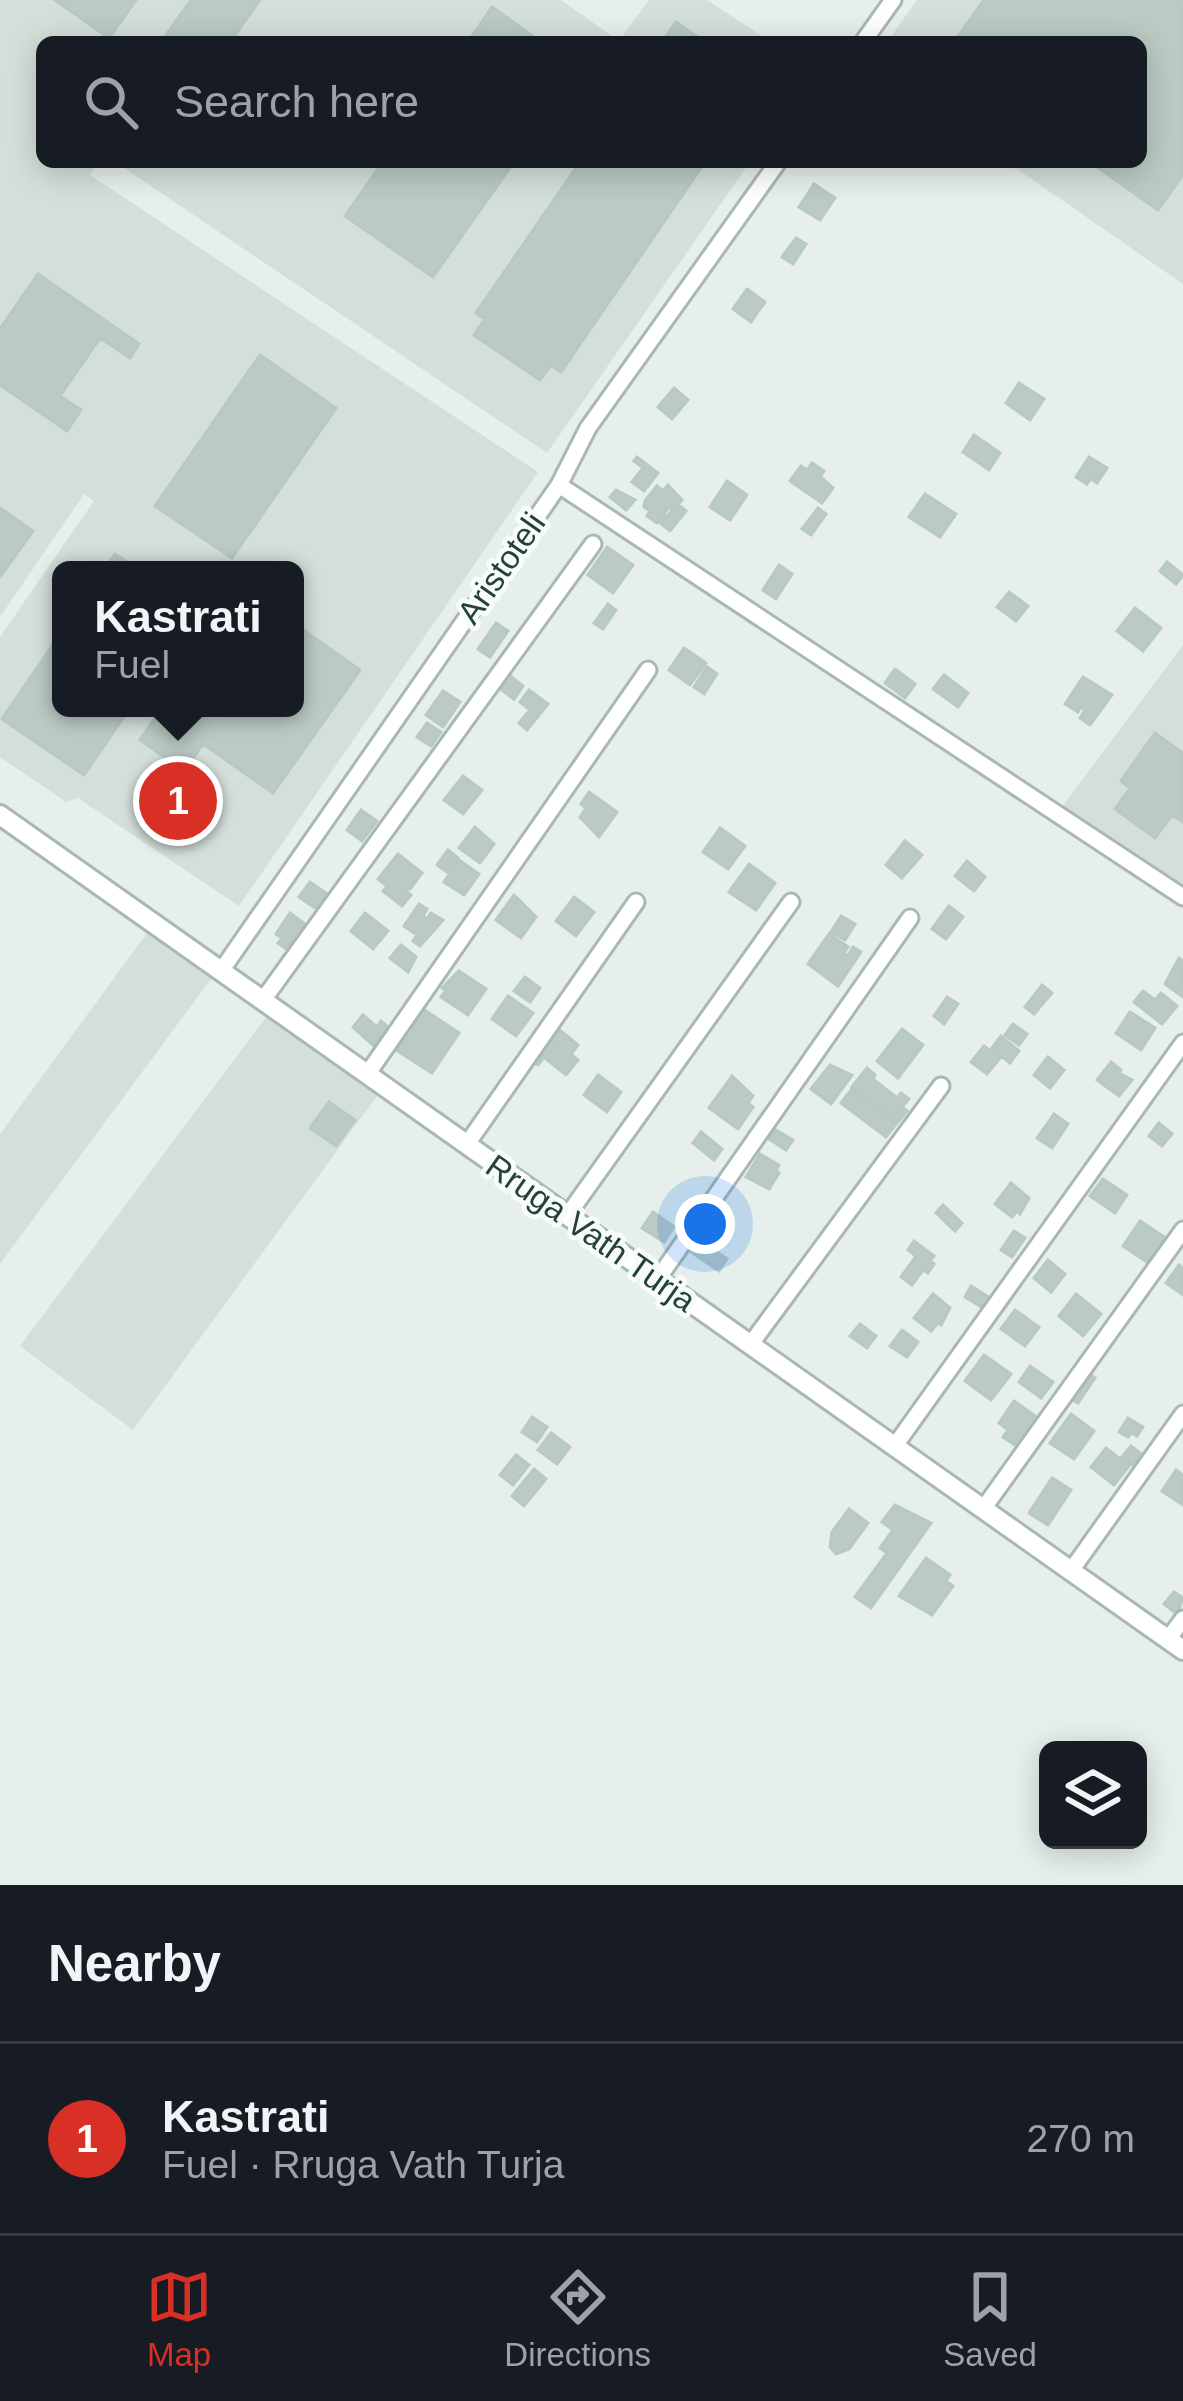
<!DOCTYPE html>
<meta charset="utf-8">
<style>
body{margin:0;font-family:Helvetica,sans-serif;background:#20242c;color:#f1f3f6}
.controls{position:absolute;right:36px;bottom:36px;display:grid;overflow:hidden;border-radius:18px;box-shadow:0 6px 30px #0003}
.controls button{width:108px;height:108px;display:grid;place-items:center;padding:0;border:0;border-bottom:3px solid #363941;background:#171b24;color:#f1f3f6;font:60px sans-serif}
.you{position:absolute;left:705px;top:1224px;width:42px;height:42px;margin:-30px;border:9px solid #fff;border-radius:50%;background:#1a73e8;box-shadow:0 0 0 18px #1a73e833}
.badge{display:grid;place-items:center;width:78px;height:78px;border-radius:50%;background:#d93025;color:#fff;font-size:39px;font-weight:700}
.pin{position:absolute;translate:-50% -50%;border:6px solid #fff;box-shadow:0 3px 12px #0006}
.popup{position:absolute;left:52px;top:561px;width:252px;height:156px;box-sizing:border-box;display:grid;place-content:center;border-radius:18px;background:#171b24;filter:drop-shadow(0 3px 9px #0005);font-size:39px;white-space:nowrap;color:#9ea1a6}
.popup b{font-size:45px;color:#f1f3f6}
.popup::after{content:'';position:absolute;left:50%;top:100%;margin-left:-24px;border:24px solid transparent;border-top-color:#171b24}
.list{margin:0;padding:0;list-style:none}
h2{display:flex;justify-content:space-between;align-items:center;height:156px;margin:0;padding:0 48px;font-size:51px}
h2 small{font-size:39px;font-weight:400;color:#9ea1a6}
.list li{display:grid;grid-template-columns:78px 1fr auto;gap:36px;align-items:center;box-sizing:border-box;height:192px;padding:0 48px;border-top:3px solid #363941}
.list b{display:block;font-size:45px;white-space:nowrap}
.list p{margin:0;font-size:39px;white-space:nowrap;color:#9ea1a6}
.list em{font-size:39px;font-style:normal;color:#9ea1a6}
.icon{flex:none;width:66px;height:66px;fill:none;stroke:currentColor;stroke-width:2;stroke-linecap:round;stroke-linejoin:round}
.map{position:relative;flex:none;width:1183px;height:1885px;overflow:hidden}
.search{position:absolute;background:#171b24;box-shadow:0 6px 30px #0003;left:36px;right:36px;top:36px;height:132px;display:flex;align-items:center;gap:30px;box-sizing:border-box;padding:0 42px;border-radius:18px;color:#9ea1a6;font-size:45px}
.sheet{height:348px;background:#171b24}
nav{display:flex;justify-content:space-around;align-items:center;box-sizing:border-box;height:168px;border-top:3px solid #363941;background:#171b24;font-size:33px;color:#9ea1a6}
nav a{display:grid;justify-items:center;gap:6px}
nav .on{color:#d93025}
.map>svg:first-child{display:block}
</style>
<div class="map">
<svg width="1183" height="1885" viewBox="0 0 1183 1885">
<rect width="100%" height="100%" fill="#e6efeb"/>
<path fill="#d4dfda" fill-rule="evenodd" d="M0 0H561L619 41 649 0H707L771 42H42V162H98L90 175 538 472 239 906 78 798 66 802 0 757V637L94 501 84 494 0 617ZM61 570H295V708H61Z
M917 0H1183V284L1007 162H1141V42H887Z
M115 162H750L547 453Z
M1183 645V889L1062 807Z
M147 933 211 979 0 1264V1134Z
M267 1016 377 1096 133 1430 20 1346Z"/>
<path fill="#bbcac4" stroke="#b8c9c2" stroke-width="3" d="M55 0H136L109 38Z
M191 0H260L230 42H161Z
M984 0H1183V175L1158 210 1090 162H1141V42H954Z
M492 7 541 42H468Z
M676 22 705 42H662Z
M383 162H514L433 277 345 216Z
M580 162H705L561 372 551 365 540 380 474 335 485 319 476 313Z
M814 184 835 198 820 220 799 207Z
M796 238 806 244 793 264 782 257Z
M38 274 139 344 130 358 100 338 60 396 81 410 67 431 0 385V329Z
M747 289 765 302 751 322 733 309Z
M260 355 336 408 232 558 155 506Z
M1019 383 1044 399 1030 420 1006 403Z
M674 388 688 400 672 419 658 407Z
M974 435 1000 453 989 470 963 452Z
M637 457 658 473 644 491 632 482 643 468 634 461Z
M1089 457 1107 468 1097 483 1091 478 1087 484 1076 477Z
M812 463 824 471 820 476 833 488 822 503 790 481 801 466 807 470Z
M727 481 747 495 730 520 710 507Z
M668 485 682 500 673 510 669 507 657 523 647 516 650 511 644 507 645 501 657 486 663 491Z
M616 490 635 500 626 510 610 497Z
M925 494 956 514 940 537 909 517Z
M679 505 686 511 670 531 659 522Z
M0 508 33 531 0 577Z
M818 508 826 514 811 535 802 529Z
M607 547 633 565 613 593 588 575Z
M115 554 139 570H104Z
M1167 562 1183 575 1176 584 1160 571Z
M779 565 792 574 776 599 763 590Z
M1009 592 1028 606 1016 621 997 607Z
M608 604 616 610 603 629 594 623Z
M1135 608 1161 628 1143 651 1117 631Z
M496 623 508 631 490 657 478 649Z
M295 624 360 670 273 793 203 744 184 771 140 740 162 708H295Z
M61 633V708H130L84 775 2 719Z
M684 648 706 663 690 685 669 670Z
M707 667 717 674 704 694 694 687Z
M895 669 915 684 905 698 885 683Z
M504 671 523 686 514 699 494 684Z
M944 675 968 693 958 707 933 689Z
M1083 677 1112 695 1090 725 1080 718 1085 710 1081 707 1078 712 1065 704Z
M529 690 548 704 527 730 519 723 530 710 520 702Z
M443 691 460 702 443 727 426 715Z
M427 723 441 732 431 746 417 737Z
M1155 733 1183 753V822L1172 815 1155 838 1115 809 1130 788 1121 781Z
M463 776 482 790 463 814 444 800Z
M589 792 617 812 599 837 580 817 586 808 581 804Z
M361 810 377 821 362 841 347 830Z
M475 827 494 844 480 863 459 848Z
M720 828 745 846 728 869 703 852Z
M905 841 922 855 902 878 886 865Z
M448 850 458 858 447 872 437 865Z
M398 854 422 873 410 889H403L411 895 402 906 383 891 387 886 378 879Z
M459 860 479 874 464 895 444 882Z
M967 861 985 877 974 891 955 876Z
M749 864 775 883 756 910 729 892Z
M310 882 326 893 315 908 299 897Z
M514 895 536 917 521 938 496 920Z
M574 897 594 912 576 936 556 921Z
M419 904 427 909 423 916 427 919 431 913 443 920 420 946 413 941 417 935 404 926Z
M949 906 963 917 946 939 932 929Z
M290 913 305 924 286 949 278 943 282 938 276 934Z
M365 913 388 931 373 949 351 931Z
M841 916 855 924 845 940 831 932Z
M829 934 848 947 844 953 848 956 853 947 861 952 838 986 808 964Z
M401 945 416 957 408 972 390 958Z
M1179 958 1183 961V997L1165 984Z
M459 971 486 989 468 1015 441 997 446 990 442 988Z
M525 977 540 988 530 1002 514 991Z
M1042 985 1052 993 1034 1014 1025 1007Z
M1143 991 1155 1000 1161 993 1177 1006 1162 1024 1134 1002Z
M508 996 533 1013 516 1036 492 1019Z
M947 997 958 1004 944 1024 934 1016Z
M420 1007 459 1033 432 1073 393 1048Z
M1130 1012 1155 1028 1141 1050 1116 1033Z
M363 1015 377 1027 381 1021 389 1028 374 1046 353 1027Z
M1013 1024 1027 1034 1019 1045 1005 1035Z
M556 1027 578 1045 571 1054 578 1060 566 1075 544 1057 538 1065 531 1060 548 1040 556 1043 548 1036Z
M902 1029 923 1045 898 1078 877 1061Z
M1001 1036 1019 1051 1010 1063 992 1048Z
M984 1046 1000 1058 987 1074 971 1062Z
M1048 1057 1064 1070 1050 1088 1034 1075Z
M1111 1062 1121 1070 1119 1073 1132 1080 1119 1096 1097 1080Z
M830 1065 852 1075 831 1104 811 1089Z
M867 1068 875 1075 873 1079 897 1098 901 1093 909 1099 902 1107 907 1111 898 1122 852 1087Z
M598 1075 621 1092 607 1112 584 1095Z
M732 1076 753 1096 748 1103 753 1107 738 1129 709 1108Z
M851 1090 896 1124 886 1137 841 1103Z
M329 1102 355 1120 336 1146 310 1128Z
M1054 1114 1068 1124 1052 1148 1037 1138Z
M1159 1123 1172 1134 1162 1146 1149 1136Z
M776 1130 793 1140 786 1150 769 1139Z
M701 1132 722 1149 714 1160 693 1143Z
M760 1154 779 1165 776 1171 779 1173 769 1189 746 1177Z
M1103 1179 1127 1195 1115 1213 1090 1196Z
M1011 1183 1029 1198 1020 1214 1017 1211 1012 1217 995 1204Z
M943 1205 962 1223 955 1231 936 1213Z
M653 1212 674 1227 664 1242 642 1228Z
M1140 1221 1167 1239 1150 1264 1123 1246Z
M1014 1231 1025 1238 1012 1257 1001 1250Z
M700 1240 727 1259 719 1271 691 1252Z
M914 1241 934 1256 930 1261 934 1264 928 1273 923 1270 912 1285 901 1277 916 1256 908 1250Z
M1048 1260 1065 1274 1051 1292 1034 1278Z
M1179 1265 1183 1268V1295L1166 1283Z
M971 1286 990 1298 983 1308 965 1297Z
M933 1294 950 1308 941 1325 938 1323 931 1331 914 1318Z
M1076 1294 1101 1314 1083 1336 1059 1316Z
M1015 1310 1039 1327 1025 1346 1001 1329Z
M860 1324 876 1336 867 1348 850 1336Z
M902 1330 918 1342 907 1357 890 1346Z
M984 1355 1011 1374 991 1400 965 1381Z
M1030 1366 1053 1382 1041 1398 1019 1382Z
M1086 1372 1095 1378 1078 1403 1069 1398Z
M1014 1401 1038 1418 1018 1447 1003 1437 1008 1430 999 1423Z
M1071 1414 1094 1431 1074 1459 1050 1443Z
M532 1417 547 1427 537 1442 522 1432Z
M1128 1418 1143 1427 1137 1436 1131 1433 1128 1437 1119 1432Z
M551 1433 570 1447 557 1464 538 1450Z
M1131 1446 1145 1457 1136 1468 1122 1457Z
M1106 1448 1129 1466 1114 1485 1091 1467Z
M516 1455 529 1465 513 1485 500 1475Z
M534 1469 546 1479 524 1506 512 1496Z
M1176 1470 1183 1475V1505L1162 1491Z
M1052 1478 1071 1490 1048 1525 1029 1513Z
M895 1505 931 1523 871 1608 855 1597 887 1553 880 1548 893 1530 882 1522Z
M849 1509 868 1523 849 1549 836 1554 830 1547 832 1532Z
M926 1558 950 1575 946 1581 953 1586 932 1615 899 1596Z
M1174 1592 1183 1598 1177 1614 1164 1604Z"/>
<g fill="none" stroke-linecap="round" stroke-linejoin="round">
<g stroke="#a8b8b2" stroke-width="21">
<path id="minor" d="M863 42 893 0
M559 485 1183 897
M221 971 559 485 588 428 778 162
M263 1000 593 544
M368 1073 648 670
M467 1144 636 902
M567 1216 791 902
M657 1280 910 918
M750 1345 941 1086
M894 1447 1183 1043
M983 1509 1183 1230
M1070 1572 1183 1414
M1168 1639 1183 1619"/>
</g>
<g stroke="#a8b8b2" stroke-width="24">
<path id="tertiary" d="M0 815 1183 1650"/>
</g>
<use href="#minor" stroke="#fff" stroke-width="15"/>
<use href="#tertiary" stroke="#fff" stroke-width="18"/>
</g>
<g text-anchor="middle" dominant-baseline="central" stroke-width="10" stroke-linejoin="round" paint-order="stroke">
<g font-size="33" fill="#24423a" stroke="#f7fbf9">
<text transform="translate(501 568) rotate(-55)">Aristoteli</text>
<text transform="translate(591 1233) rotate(35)">Rruga Vath Turja</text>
</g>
</g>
</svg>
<div class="controls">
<button><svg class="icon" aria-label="layers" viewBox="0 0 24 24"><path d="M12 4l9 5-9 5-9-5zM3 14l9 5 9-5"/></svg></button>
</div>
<div class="you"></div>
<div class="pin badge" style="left:178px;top:801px">1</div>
<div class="popup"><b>Kastrati</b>Fuel</div>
<div class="search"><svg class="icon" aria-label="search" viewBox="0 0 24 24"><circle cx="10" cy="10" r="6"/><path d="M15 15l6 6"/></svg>Search here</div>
</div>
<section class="sheet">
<h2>Nearby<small></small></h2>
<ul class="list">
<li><span class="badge">1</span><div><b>Kastrati</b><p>Fuel · Rruga Vath Turja</p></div><em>270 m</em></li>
</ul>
</section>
<nav>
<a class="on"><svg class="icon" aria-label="map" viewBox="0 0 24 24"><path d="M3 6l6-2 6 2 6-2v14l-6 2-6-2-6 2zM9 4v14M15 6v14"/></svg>Map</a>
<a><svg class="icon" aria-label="directions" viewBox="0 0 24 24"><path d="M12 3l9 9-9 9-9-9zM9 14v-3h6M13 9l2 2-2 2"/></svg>Directions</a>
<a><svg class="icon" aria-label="saved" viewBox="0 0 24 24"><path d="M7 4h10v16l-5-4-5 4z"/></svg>Saved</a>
</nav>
